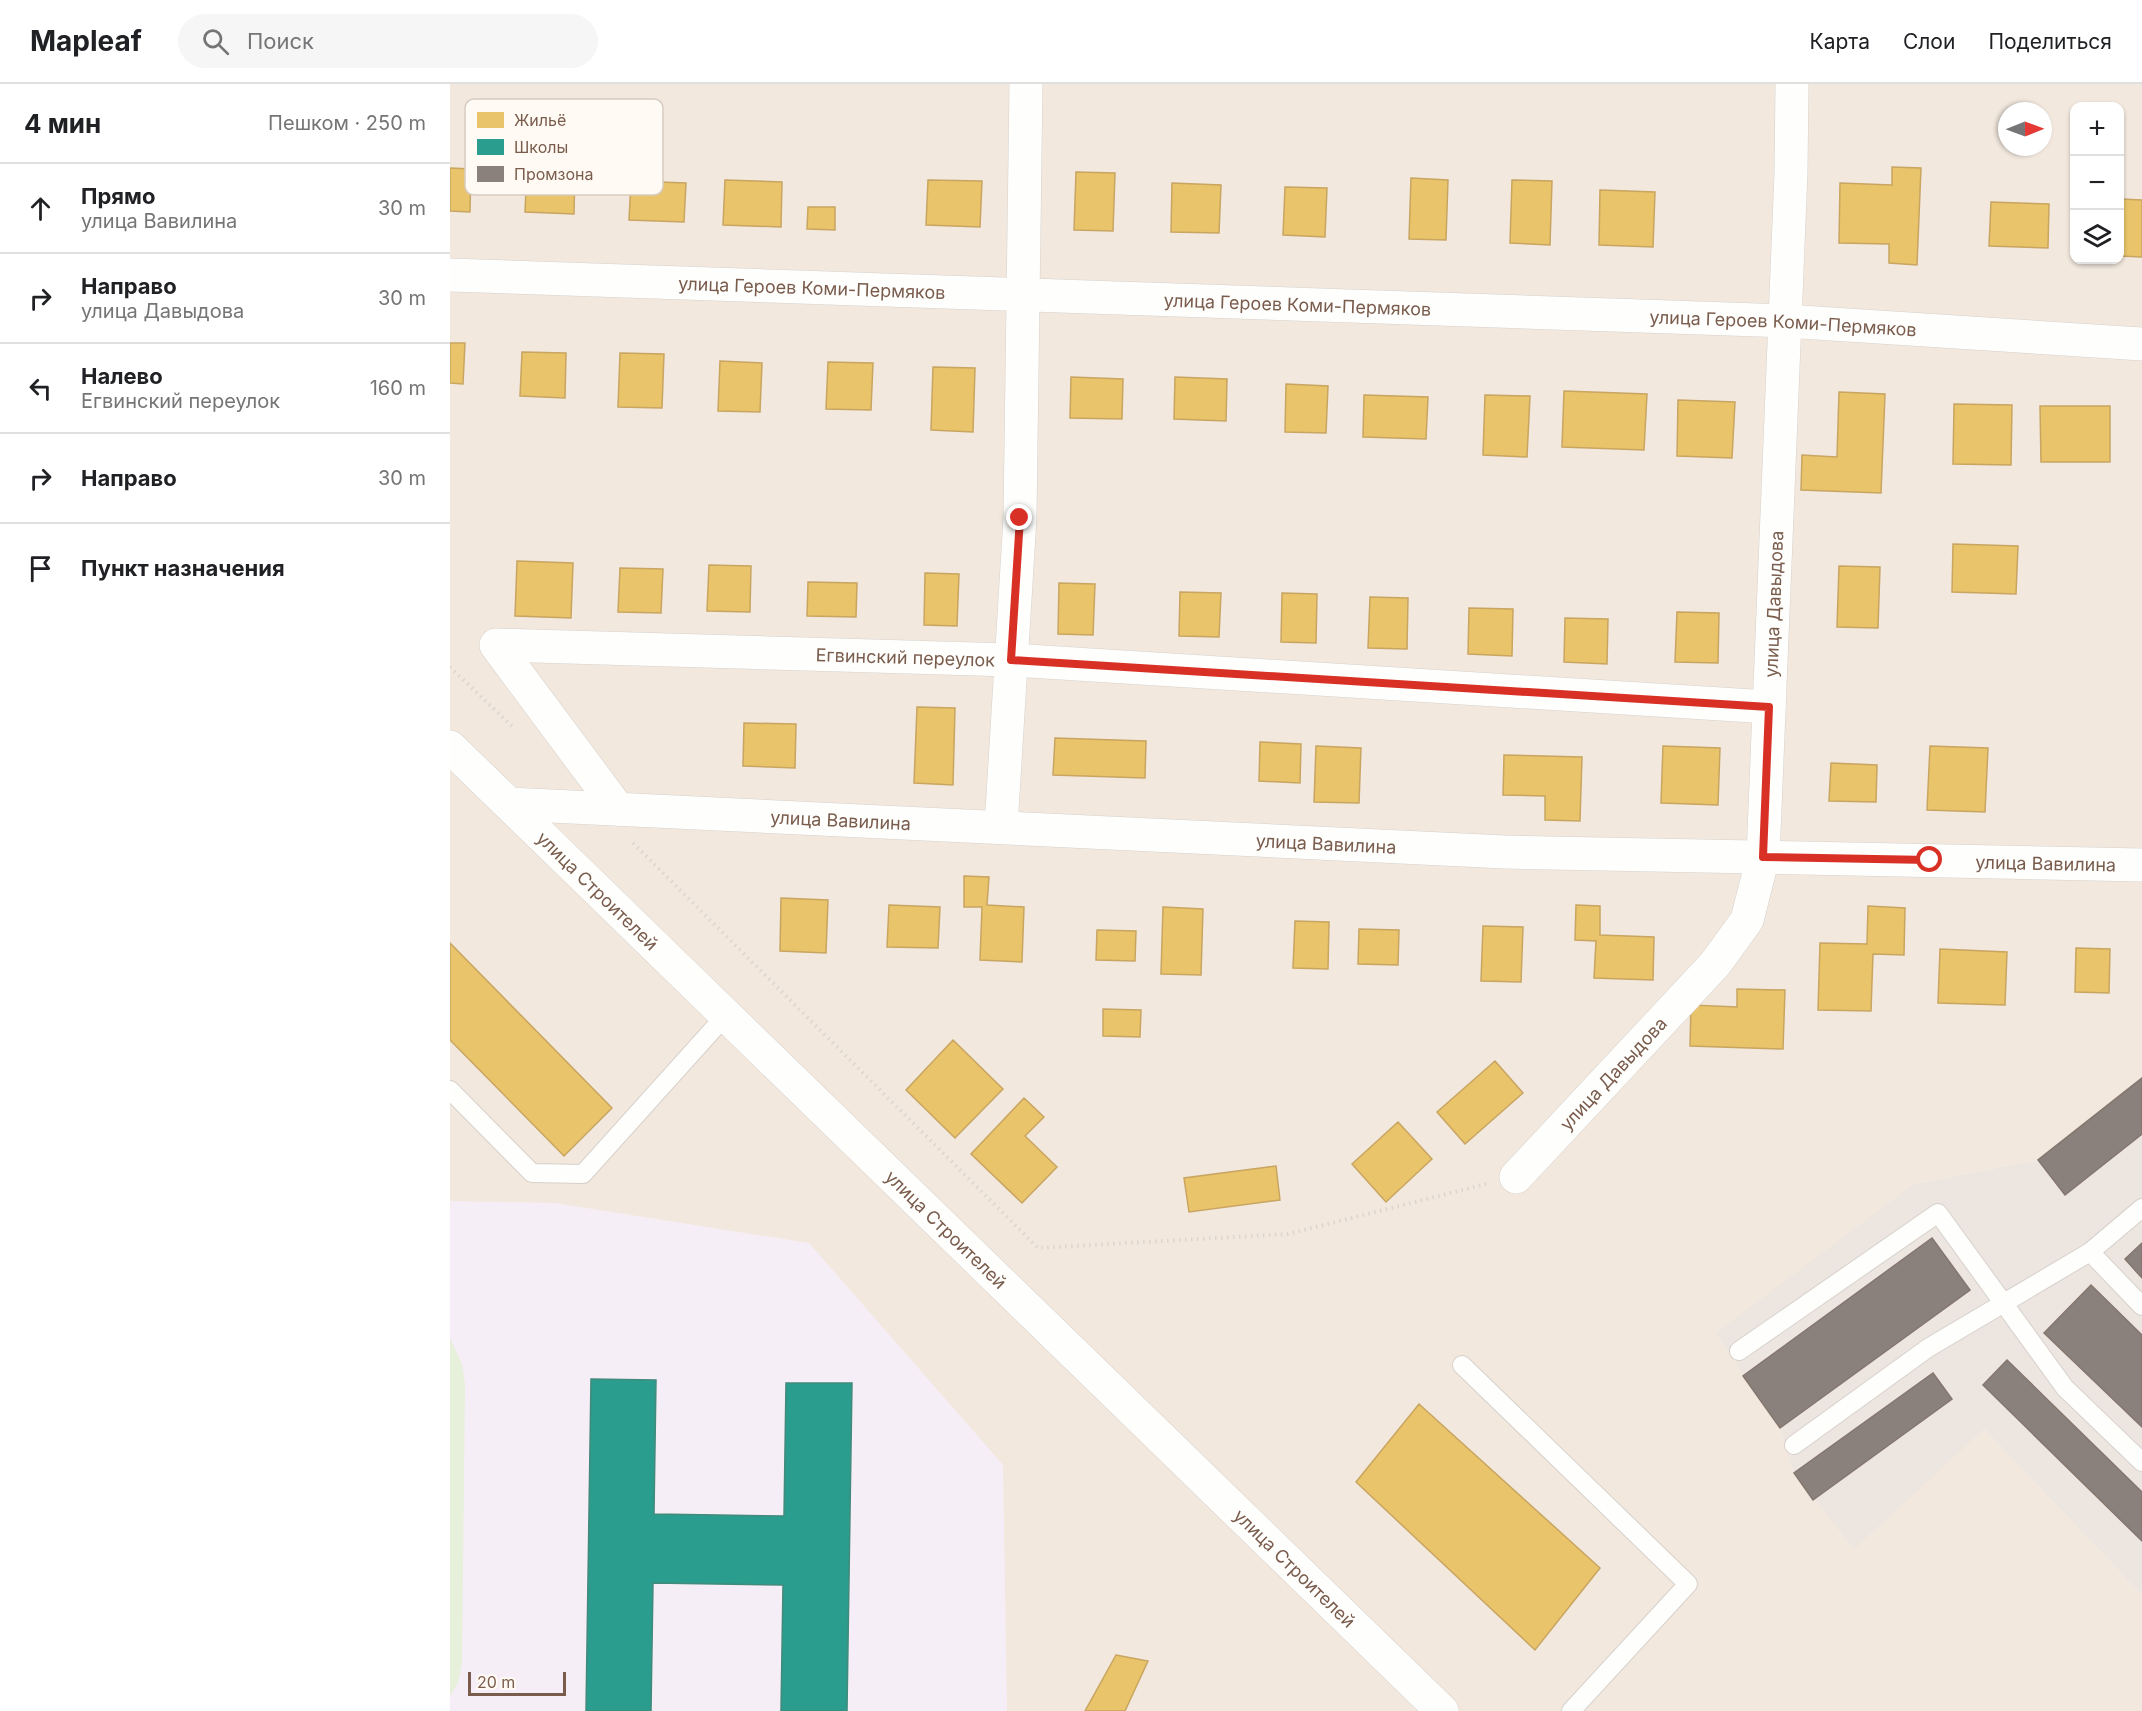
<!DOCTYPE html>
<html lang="ru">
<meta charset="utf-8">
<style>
body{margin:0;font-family:Inter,sans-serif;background:#f6f6f6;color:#202124}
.controls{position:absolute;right:18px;top:18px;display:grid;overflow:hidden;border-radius:12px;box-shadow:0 2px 4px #0004}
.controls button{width:54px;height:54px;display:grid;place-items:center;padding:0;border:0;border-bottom:2px solid #e0e0e0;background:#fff;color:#202124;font:30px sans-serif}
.compass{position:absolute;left:1548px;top:18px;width:54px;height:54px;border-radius:50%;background:#fff;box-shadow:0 2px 4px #0004;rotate:89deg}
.scale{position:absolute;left:18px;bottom:15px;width:98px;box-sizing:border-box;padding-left:6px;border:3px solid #7a5c4d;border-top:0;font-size:16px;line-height:21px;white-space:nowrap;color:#7a5c4d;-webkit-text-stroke:4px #fffaf3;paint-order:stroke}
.stop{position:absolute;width:18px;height:18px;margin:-14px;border:4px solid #d93025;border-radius:50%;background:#fff}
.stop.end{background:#d93025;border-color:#fff;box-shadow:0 2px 6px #0008}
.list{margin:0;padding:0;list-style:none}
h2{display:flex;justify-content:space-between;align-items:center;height:78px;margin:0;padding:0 24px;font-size:26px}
h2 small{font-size:20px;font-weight:400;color:#757577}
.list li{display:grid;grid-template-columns:39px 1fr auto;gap:18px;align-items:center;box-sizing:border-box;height:90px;padding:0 24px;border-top:2px solid #e0e0e0}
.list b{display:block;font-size:22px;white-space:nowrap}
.list p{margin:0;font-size:20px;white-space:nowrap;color:#757577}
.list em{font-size:20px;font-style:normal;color:#757577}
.icon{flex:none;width:33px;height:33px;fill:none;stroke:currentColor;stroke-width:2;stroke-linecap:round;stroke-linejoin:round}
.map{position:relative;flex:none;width:1692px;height:1627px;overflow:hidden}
header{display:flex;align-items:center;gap:36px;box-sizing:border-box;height:84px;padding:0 30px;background:#fff;border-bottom:2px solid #e0e0e0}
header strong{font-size:28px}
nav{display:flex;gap:33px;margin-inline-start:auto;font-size:21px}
.search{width:420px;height:54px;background:#f6f6f6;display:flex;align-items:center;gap:15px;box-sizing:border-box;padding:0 21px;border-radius:33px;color:#757577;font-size:22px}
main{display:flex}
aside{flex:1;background:#fff}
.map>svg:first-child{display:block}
</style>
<header>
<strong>Mapleaf</strong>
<div class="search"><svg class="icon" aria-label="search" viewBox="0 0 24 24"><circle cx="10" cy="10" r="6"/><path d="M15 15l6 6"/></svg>Поиск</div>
<nav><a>Карта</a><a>Слои</a><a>Поделиться</a></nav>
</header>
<main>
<aside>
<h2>4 мин<small>Пешком · 250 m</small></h2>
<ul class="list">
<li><svg class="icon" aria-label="ahead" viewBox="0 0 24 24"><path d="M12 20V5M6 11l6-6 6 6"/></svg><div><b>Прямо</b><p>улица Вавилина</p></div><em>30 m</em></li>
<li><svg class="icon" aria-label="right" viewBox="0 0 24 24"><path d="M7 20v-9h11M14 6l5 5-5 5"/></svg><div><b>Направо</b><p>улица Давыдова</p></div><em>30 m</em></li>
<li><svg class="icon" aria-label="left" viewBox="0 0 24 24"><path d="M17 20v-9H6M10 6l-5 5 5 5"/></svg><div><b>Налево</b><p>Егвинский переулок</p></div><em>160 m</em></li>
<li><svg class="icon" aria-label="right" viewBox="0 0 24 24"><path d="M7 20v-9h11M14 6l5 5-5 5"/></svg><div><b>Направо</b></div><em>30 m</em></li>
<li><svg class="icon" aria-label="arrive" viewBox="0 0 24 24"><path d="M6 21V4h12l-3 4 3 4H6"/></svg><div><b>Пункт назначения</b></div></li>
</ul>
</aside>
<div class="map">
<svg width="1692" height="1627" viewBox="0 0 1692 1627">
<rect width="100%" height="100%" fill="#f9f5f0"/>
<path fill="#f2e8de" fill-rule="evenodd" d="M0 0H1692V994L1588 1076 1464 1100 1293 1292 1330 1344 1344 1389 1534 1345 1692 1511V1627H0ZM1624 22H1670V176H1624ZM1557 27H1593V63H1557Z"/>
<path fill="#ede5e0" d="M1692 994V1511L1534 1345 1404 1465 1344 1389 1330 1344 1266 1249 1464 1100 1588 1076Z"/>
<path fill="#f6eef6" d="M0 1117 105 1119 359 1159 553 1381 557 1627H0Z"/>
<path fill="#e7f0db" d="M0 1254 12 1280 15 1300 12 1580 8 1599 0 1612Z"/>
<path fill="#e9c46a" stroke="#c8a561" stroke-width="1.5" d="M77 82 125 84 124 130 75 128Z
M1442 83 1471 84 1467 181 1439 179V160L1389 159 1390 99 1442 101Z
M0 84 21 85 20 128 0 127Z
M626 88 665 89 663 147 624 146Z
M961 94 998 96 996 156 959 155Z
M275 96 332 98 331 143 273 141Z
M478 96 532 97 530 143 476 141Z
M1062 96 1102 97 1100 161 1060 159Z
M181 97 236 99 234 138 179 136Z
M722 99 771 101 769 149 721 148Z
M835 103 877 104 875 153 833 151Z
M1150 106 1205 108 1203 163 1149 161Z
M1671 115 1692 116V173L1670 172Z
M1541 118 1599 120 1598 164 1539 162Z
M358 123H385V146L357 145Z
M0 259H15L13 300 0 299Z
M72 268 116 269 115 314 70 312Z
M170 269 214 270 212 324 168 323Z
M270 277 312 279 310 328 268 327Z
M378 278 423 279 421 326 376 325Z
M483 283 525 284 523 348 481 346Z
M621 293 673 295 672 335 620 334Z
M725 293 777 295 776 337 724 335Z
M836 300 878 302 876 349 835 348Z
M1114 307 1197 310 1194 366 1112 363Z
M1389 308 1435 310 1431 409 1351 406 1352 371 1387 373Z
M914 311 978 313 976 355 913 353Z
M1035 311 1080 312 1077 373 1033 371Z
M1228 316 1285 318 1282 374 1227 372Z
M1504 320 1562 321 1561 381 1503 380Z
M1590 322H1660V378H1591Z
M1503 460 1568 462 1566 510 1502 508Z
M67 477 123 479 121 534 65 532Z
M259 481 301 482 300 528 257 527Z
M1389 482 1430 483 1428 544 1387 543Z
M170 484 213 485 211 529 168 528Z
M475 489 509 490 507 542 474 541Z
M358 498 407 499 406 533 357 532Z
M609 499 645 500 643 551 608 550Z
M730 508 771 509 769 553 729 552Z
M832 509 867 510 866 559 831 558Z
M920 513 958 514 957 565 918 564Z
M1019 524 1063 525 1062 572 1018 570Z
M1227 528 1269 529 1268 579 1225 578Z
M1115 534 1158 535 1157 580 1114 578Z
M467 623 505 624 503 701 464 699Z
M294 639 346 640 345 684 293 682Z
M605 654 696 657 695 694 603 691Z
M810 658 851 660 850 699 809 697Z
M866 662 911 664 909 719 864 718Z
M1213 662 1270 664 1268 721 1211 719Z
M1480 662 1538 664 1535 728 1477 726Z
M1054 671 1132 673 1130 737 1095 736V712L1053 711Z
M1381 679 1427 681 1426 718 1379 717Z
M514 792 539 793 537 821 574 823 572 878 530 876 532 823H514Z
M331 814 378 816 376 869 330 867Z
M439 821 490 823 488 864 437 863Z
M1126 821 1150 822V851L1204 853 1203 896 1144 894 1146 857 1125 856Z
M1418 822 1455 824 1454 871 1423 870 1421 927 1368 926 1370 859 1417 860Z
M713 823 753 825 751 891 711 890Z
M845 837 879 838 878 885 843 884Z
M1033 842 1073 843 1071 898 1031 897Z
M909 845 949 846 948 881 908 880Z
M647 846 686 847 685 877 646 876Z
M0 859 162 1024 114 1072 0 956Z
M1626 864 1660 865 1659 909 1625 908Z
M1490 865 1557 868 1555 921 1488 919Z
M1287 905 1335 906 1333 965 1240 962 1241 921 1287 923Z
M653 925 691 926 690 953 653 952Z
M503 956 553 1005 505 1054 456 1006Z
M1045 977 1073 1009 1015 1060 987 1028Z
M574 1014 594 1033 575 1052 607 1083 572 1119 521 1070Z
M948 1038 982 1075 936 1118 902 1080Z
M826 1082 830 1116 739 1128 734 1094Z
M969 1320 1150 1484 1085 1566 906 1398Z
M666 1571 698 1577 675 1627H635Z"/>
<path fill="#2a9d8f" stroke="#428a7b" stroke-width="1.5" d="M141 1295 206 1296 204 1430 334 1432 336 1299H402L397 1627H331L333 1501 203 1499 201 1627H136Z"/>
<path fill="#8a817c" stroke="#85766e" stroke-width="1.5" d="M1692 994V1050L1615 1111 1588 1076Z
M1482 1154 1520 1206 1330 1344 1293 1292Z
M1692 1159V1194L1675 1175Z
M1641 1201 1692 1251V1343L1594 1249Z
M1557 1276 1692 1408V1457L1533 1301Z
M1483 1289 1502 1315 1363 1416 1344 1389Z"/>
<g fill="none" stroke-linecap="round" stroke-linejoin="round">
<g stroke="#d7d1cb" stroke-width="20">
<path id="lane" d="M0 1006 82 1089 133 1090 276 931
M1692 1124 1640 1168 1692 1222
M1289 1267 1488 1129 1615 1304 1692 1378
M1012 1281 1238 1500 1121 1627
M1344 1361 1478 1264 1640 1168"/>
</g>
<g stroke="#d7d1cb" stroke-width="34">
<g id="street">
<path id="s1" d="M0 191 1335 237 1692 260"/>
<path id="s2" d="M59 720 1055 768 1692 781"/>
<path id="s3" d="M168 725 46 561 561 576 1319 623"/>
<path d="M551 743 570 434 576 0"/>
<path id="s4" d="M1066 1093 1265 880 1297 836 1313 773 1341 89 1342 0"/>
</g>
</g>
<g stroke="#d9d2cb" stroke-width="34">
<g id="secondary">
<path id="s5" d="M0 663 992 1627"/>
</g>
</g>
<path stroke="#dcd5d0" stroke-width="4" stroke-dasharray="1.5 4.5" stroke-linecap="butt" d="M0 583 64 644
M183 759 588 1164 838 1150 1036 1100"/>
<use href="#lane" stroke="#fefefd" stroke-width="18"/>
<use href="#street" stroke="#fefefd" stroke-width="33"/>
<use href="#secondary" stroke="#fefefd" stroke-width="33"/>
</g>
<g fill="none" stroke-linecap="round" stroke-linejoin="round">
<path stroke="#d93025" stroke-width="8" d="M570 434 561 576 1319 623 1313 773 1480 776"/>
</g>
<g text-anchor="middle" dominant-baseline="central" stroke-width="6" stroke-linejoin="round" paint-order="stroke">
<g font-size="18" fill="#7a5c4d" stroke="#fffaf3">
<text stroke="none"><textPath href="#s1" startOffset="362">улица Героев Коми-Пермяков</textPath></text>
<text stroke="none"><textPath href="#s1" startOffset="848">улица Героев Коми-Пермяков</textPath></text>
<text stroke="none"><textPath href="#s1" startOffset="1334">улица Героев Коми-Пермяков</textPath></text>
<text stroke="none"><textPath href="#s4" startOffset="664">улица Давыдова</textPath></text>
<text stroke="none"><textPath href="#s3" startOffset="614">Егвинский переулок</textPath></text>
<text stroke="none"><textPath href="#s2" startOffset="332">улица Вавилина</textPath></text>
<text stroke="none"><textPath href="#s2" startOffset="818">улица Вавилина</textPath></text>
<text stroke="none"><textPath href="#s2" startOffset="1538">улица Вавилина</textPath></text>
<text stroke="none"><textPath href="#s5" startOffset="206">улица Строителей</textPath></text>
<text stroke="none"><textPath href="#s4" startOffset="142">улица Давыдова</textPath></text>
<text stroke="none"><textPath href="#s5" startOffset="692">улица Строителей</textPath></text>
<text stroke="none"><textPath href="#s5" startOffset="1178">улица Строителей</textPath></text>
</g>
</g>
<rect x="15" y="15" width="198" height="96" rx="9" fill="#fffaf3" stroke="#d7cbc1" stroke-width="1.5"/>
<rect x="27" y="28" width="27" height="16" fill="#e9c46a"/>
<rect x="27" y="55" width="27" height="16" fill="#2a9d8f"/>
<rect x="27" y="82" width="27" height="16" fill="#8a817c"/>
<g font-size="16" fill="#7a5c4d">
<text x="64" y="42">Жильё</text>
<text x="64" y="69">Школы</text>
<text x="64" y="96">Промзона</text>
</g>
</svg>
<div class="controls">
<button>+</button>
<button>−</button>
<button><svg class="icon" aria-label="layers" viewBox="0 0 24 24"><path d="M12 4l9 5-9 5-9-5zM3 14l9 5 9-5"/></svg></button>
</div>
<svg class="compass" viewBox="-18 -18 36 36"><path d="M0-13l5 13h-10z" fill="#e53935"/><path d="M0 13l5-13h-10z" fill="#757577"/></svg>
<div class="scale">20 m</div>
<div class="stop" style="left:1480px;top:776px"></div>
<div class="stop end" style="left:570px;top:434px"></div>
</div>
</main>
